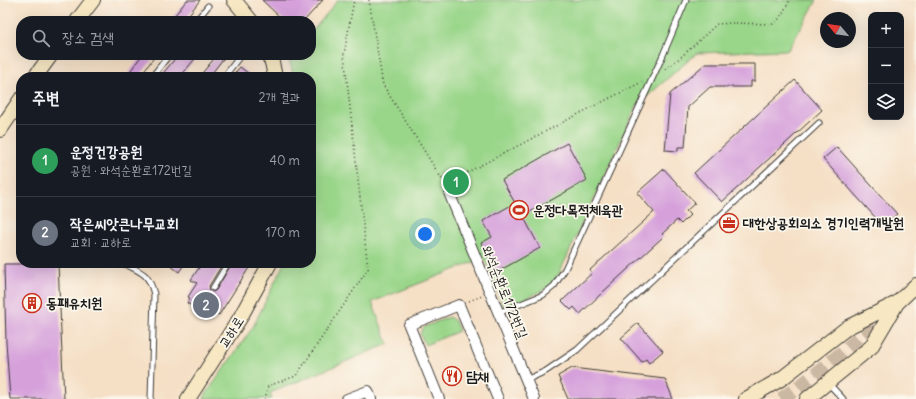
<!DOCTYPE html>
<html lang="ko">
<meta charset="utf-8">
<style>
body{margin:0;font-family:Delius,"Poor Story",sans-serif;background:#242831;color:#f1f3f6}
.controls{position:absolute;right:12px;top:12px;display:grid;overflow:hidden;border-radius:8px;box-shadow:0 4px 16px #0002}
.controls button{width:36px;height:36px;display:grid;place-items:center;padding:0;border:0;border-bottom:1px solid #363941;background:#171b24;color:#f1f3f6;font:20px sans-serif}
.compass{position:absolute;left:820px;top:12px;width:36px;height:36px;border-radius:50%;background:#171b24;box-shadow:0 4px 16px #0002;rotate:299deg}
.you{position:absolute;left:425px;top:234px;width:14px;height:14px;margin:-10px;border:3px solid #fff;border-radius:50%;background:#1a73e8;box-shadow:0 0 0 6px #1a73e833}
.badge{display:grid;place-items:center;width:26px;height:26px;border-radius:50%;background:#8c9099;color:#fff;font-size:13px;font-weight:700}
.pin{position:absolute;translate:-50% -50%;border:2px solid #fff;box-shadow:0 1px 4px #0006}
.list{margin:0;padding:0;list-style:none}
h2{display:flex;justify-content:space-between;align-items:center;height:52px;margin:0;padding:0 16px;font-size:17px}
h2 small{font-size:13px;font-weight:400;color:#9ea1a6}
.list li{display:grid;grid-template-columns:26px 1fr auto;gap:12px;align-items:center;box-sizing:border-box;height:72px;padding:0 16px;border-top:1px solid #363941}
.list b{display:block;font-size:15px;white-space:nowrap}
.list p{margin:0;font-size:13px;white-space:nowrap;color:#9ea1a6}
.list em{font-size:13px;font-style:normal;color:#9ea1a6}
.icon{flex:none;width:22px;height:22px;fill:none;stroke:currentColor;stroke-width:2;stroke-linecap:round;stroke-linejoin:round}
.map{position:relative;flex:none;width:916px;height:399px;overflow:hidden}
.search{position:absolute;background:#171b24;box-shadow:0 4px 16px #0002;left:16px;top:16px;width:300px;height:44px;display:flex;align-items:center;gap:10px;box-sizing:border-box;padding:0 14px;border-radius:16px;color:#9ea1a6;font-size:15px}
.panel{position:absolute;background:#171b24;box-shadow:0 4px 16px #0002;left:16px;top:72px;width:300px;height:196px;border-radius:16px}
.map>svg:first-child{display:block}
</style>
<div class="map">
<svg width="916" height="399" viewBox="0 0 916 399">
<rect width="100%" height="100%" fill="#fbf7ec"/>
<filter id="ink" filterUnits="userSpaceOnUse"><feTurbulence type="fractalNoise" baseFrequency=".025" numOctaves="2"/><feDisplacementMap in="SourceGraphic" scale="8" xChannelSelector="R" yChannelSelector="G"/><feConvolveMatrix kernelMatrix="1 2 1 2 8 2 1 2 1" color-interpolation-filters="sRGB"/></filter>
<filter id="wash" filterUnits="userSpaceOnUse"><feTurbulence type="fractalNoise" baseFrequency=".012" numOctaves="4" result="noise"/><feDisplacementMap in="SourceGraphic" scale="16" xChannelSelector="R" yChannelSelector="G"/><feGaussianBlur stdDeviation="0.9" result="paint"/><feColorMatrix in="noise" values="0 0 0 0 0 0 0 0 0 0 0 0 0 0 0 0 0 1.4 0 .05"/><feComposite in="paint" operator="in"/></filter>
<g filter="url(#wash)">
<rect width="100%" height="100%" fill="#f5dfc5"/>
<path fill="#9ad68a" stroke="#5b7953" d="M338 0H817L788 50 697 53 637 105 559 274 552 284 542 291 508 307 503 306 484 258 372 302 388 344 270 393 272 399H204L206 394 253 327 284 263H311V77H294L289 59 293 55H311V33Z
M449 317 455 321 459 331 425 345 420 334 424 327Z"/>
<g id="blocks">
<path fill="#d6a1db" d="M187 0H200L184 21H170Z
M262 0H323L304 21H284Z
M142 55H156L139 77H126Z
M178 55H198L180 77H160Z
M217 55H226L209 77H199Z
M705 64H755V81H751V87H710L688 107 685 147H678V151L665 150 670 94Z
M240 67 253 77H232Z
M795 80 822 110 722 202 694 173Z
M567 143 587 180 523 216 540 248 497 272 481 243 492 237 483 221 515 203 502 180Z
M837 147 897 214 883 226 823 159Z
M664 169 695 203 686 211 690 215 681 224 677 220 662 234 664 236 604 291 580 314 574 307 571 310 562 301 592 273 590 270 654 212 637 193Z
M167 263H185L179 272Z
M202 263H223L209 286 210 290 213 292 216 290 232 263H252L219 315 216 313 212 319 187 303 190 298 188 297 197 283 191 280Z
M4 264H58L64 399H10L6 342Z
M638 323 663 351 649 363 646 359 642 362 621 338Z
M572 368 665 379 673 399H568L558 376Z"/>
</g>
</g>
<g filter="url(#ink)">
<use href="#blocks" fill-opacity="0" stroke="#3d3935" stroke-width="1"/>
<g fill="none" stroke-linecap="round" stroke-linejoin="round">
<path stroke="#cab8a3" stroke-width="14" stroke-dasharray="14 7" stroke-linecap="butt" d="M781 399C821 373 857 340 892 308"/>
<g stroke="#3d3935" stroke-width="7">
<path id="lane" d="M196 21 208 6
M152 77 169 55
M224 77 240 56
M123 263C142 273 148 272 154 294L151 399
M213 288 228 263
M498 313 543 295 554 286 565 269 663 55 686 0
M526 380 546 371 577 350 819 123
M829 384 843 399"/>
</g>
<g stroke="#3d3935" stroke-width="12">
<path id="street" d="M450 195 534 399
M347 399 368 391 371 399
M439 399 409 325 459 305 498 399"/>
</g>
<g stroke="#3d3935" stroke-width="16">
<path id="secondary" d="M234 0 251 21
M77 21 93 0
M268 55 272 62 275 77
M35 77 51 55
M0 130 21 99
M188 399 240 318 270 263
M746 399 781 379 848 327 897 303
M807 399 871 347 897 303 916 285"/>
</g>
<path stroke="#3d3935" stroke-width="1.5" stroke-dasharray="1 3" stroke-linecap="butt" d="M369 0 383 85 445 184 594 106 642 82
M665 69 681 57 717 24 733 23 773 24 780 18 790 0
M469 301 482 296
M265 399 268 386 296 376 368 269 344 54 354 0"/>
<use href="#lane" stroke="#fff" stroke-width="5"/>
<use href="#street" stroke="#fff" stroke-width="10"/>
<use href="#secondary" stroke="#f7e8c3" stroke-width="14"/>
</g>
</g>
<defs>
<g id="stadium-ring" transform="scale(1)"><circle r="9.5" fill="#fbf7ec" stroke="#c8321e" stroke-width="1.5"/><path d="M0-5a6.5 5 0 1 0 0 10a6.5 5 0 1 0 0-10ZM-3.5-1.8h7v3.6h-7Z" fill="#c8321e"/></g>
<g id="office-ring" transform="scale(1)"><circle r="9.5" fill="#fbf7ec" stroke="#c8321e" stroke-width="1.5"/><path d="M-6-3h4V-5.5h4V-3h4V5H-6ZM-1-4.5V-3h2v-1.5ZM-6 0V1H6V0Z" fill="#c8321e"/></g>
<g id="building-ring" transform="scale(1)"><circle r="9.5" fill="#fbf7ec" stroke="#c8321e" stroke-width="1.5"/><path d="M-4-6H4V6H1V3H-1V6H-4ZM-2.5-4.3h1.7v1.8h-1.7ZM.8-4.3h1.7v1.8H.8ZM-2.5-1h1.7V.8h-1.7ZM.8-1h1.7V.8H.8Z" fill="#c8321e"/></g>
<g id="restaurant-ring" transform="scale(1)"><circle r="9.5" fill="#fbf7ec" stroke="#c8321e" stroke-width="1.5"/><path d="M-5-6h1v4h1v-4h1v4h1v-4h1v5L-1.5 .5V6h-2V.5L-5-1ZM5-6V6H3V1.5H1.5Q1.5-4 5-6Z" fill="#c8321e"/></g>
</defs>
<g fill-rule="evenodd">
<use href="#stadium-ring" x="519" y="210"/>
<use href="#office-ring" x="729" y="223"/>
<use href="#building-ring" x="32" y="303"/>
<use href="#restaurant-ring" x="452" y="376"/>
</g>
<g text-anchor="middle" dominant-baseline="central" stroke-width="3.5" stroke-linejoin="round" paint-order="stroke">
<g font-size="14" font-weight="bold" fill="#1c1c1c" stroke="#fbf7ec" text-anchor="start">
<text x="533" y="210">운정다목적체육관</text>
<text x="743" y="223">대한상공회의소 경기인력개발원</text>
<text x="46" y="303">동패유치원</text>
<text x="466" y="376">담채</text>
</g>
<g font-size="14" fill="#1c1c1c" stroke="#fbf7ec">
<text transform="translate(505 292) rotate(68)">와석순환로172번길</text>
<text transform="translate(231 332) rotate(-58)">교하로</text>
</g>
</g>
</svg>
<div class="controls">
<button>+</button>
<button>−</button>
<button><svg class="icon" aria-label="layers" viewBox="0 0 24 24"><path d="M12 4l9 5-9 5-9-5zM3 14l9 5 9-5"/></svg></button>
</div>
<svg class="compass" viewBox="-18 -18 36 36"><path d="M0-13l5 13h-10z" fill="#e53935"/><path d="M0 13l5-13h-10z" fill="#9ea1a6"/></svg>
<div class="you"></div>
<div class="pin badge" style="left:456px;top:182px;background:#2e9e5b">1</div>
<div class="pin badge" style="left:206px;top:305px;background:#6b7280">2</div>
<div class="search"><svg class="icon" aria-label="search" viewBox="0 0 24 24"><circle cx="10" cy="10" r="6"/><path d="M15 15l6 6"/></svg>장소 검색</div>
<section class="panel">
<h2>주변<small>2개 결과</small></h2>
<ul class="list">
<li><span class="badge" style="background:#2e9e5b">1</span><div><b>운정건강공원</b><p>공원 · 와석순환로172번길</p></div><em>40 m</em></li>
<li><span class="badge" style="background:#6b7280">2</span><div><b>작은씨앗큰나무교회</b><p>교회 · 교하로</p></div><em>170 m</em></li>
</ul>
</section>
</div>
